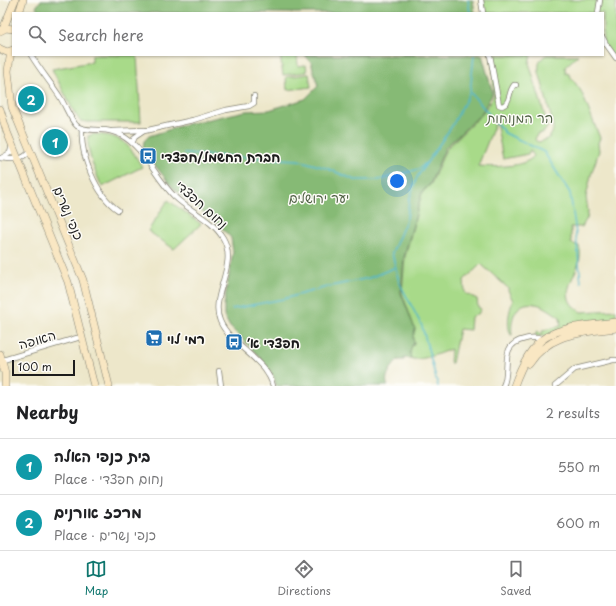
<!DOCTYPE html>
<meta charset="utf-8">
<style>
body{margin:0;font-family:"Playpen Sans","Playpen Sans Hebrew",sans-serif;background:#f6f6f6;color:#202124}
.scale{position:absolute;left:12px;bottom:10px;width:63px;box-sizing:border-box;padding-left:4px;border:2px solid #1c1c1c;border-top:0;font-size:11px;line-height:14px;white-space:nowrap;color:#1c1c1c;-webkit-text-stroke:3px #fdfcf7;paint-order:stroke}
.you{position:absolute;left:397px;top:181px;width:14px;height:14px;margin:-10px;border:3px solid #fff;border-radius:50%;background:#1a73e8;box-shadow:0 0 0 6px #1a73e833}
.badge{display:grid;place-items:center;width:26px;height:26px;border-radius:50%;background:#0f766e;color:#fff;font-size:13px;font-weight:700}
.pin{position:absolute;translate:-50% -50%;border:2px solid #fff;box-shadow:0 1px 4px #0006}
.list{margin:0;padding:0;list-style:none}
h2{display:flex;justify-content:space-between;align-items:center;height:52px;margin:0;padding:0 16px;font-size:17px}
h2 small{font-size:13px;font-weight:400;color:#757577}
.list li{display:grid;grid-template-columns:26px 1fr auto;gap:12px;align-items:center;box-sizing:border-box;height:56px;padding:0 16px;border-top:1px solid #e0e0e0}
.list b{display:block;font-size:15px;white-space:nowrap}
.list p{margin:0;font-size:13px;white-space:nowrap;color:#757577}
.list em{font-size:13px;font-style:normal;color:#757577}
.icon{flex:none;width:22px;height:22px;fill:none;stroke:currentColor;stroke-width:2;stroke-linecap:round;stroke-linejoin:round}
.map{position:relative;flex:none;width:616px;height:386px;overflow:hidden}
.search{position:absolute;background:#fff;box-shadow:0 1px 3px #0004;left:12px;right:12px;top:12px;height:44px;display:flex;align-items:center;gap:10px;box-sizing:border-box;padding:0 14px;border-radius:0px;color:#757577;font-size:15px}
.sheet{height:164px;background:#fff}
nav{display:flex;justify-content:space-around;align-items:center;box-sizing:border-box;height:56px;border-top:1px solid #e0e0e0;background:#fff;font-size:11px;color:#757577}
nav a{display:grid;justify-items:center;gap:2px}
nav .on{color:#0f766e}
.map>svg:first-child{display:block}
</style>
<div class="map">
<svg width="616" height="386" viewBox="0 0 616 386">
<rect width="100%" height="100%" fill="#fdfcf7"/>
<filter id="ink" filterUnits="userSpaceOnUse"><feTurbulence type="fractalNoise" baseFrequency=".025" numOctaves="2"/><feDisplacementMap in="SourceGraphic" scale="8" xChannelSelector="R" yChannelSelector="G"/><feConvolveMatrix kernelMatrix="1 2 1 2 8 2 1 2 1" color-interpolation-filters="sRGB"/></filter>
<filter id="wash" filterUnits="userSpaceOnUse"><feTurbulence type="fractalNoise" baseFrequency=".012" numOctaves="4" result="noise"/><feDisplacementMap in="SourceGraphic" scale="16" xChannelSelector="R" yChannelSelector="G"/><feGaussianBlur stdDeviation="0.9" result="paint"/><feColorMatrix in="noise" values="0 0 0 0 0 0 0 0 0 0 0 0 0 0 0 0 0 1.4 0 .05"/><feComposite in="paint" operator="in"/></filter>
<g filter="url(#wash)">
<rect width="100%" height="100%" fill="#ede7ca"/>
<path fill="#a8da89" stroke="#627b52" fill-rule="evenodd" d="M484 0H616V60L603 45V13H484Z
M92 55H137L141 122H87L80 121 74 112 52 69 92 62Z
M280 55H297L298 66 306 65 307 72 283 75Z
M491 55H531L529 63 548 126 544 132 537 134 535 140 538 142C549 140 554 135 553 124L539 72C538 64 539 60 546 55H578L565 67 566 74 568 73 581 91 600 138 598 143 599 151 591 175 586 197 588 211 587 218 582 227H571V243L579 246C588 269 549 293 581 312L616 310V320L544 336H535L537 331 542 334 543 330 561 326 560 317C552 312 544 305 535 304 515 300 510 320 512 335H511C506 326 509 310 513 301L508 290V288L481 264 464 280 465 293 477 299 478 307 481 309 478 314 471 317 470 330 459 329 452 363H450L451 349C438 354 425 360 411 359L410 353 412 345H414L413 337 415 329 402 293 405 257 422 193 431 184 446 149 482 114 494 96 493 70ZM496 121 503 159 528 154 530 150 534 156C524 168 493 167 478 166Z
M309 74 311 87 287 90 286 77Z
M94 134C123 136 128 143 142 167L102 187C95 171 87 154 88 136Z
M168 200 201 224 174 249 148 231Z"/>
<path fill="#86ba75" stroke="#516b48" d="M41 0H473L475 13H40L36 7Z
M305 55H482L492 90V95L481 114 445 148 430 184 422 192 404 257 401 293 415 329 413 337 414 344 412 345 410 353 411 359H409L408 358H404V360H398C392 367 383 377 388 386H276L274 377 258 355 230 327 224 316V305L233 252 231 238 218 224 173 188 143 150 144 141 149 136 187 124 246 111 269 110 305 99 318 86 311 62Z"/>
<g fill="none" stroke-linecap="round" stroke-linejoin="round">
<path stroke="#4eb7cc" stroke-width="1.5" d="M468 0 470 13
M470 92 505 133 544 152 570 193 575 226 581 282
M184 154 298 160 326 168 355 180H379L419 169 428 161
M232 309 283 299 327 287 369 278 396 267
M438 386 422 326 399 282 392 253 407 218 409 200 417 177 452 126 470 92 474 55"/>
</g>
</g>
<g filter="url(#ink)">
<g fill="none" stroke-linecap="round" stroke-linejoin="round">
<g stroke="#848273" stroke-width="6">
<path id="street" d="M481 0 483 13
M598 13 600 0
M603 38 606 44 616 58
M31 55C40 70 51 83 60 97 65 105 71 121 77 126 84 131 93 129 101 130 108 130 115 132 121 135 145 148 155 178 175 197 189 211 212 219 223 238 239 265 209 296 220 321 230 345 267 360 273 386
M490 55 499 105 502 106C511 103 508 92 514 85H516
M82 129C80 155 96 195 118 210
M112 131 145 130
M132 143 135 137 144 131 193 120 226 110 249 106 254 103V96
M3 157 10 153 12 145
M0 158C12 159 22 162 30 151
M3 360 77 338
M219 371 221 386
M503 386C512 369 497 345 525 339 532 337 537 337 543 340
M555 386 575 369 613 360H616"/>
</g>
<g stroke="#848273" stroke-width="8">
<path id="secondary" d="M19 13 23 0
M3 29 15 0
M0 31 6 28 13 29
M0 49 7 52 13 50
M11 51 8 71 12 107 83 280 109 386
M0 109 7 132 68 282 94 386
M0 354 5 373V386
M529 364C550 332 581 333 616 328
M514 386C520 369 530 347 546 337 566 325 594 325 616 322"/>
</g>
<use href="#street" stroke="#fff" stroke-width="4.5"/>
<use href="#secondary" stroke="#f9e7c3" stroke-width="7"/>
</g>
</g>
<defs>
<g id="bus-square" transform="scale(0.9)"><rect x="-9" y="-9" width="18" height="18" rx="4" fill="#1f6fb2" stroke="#fdfcf7"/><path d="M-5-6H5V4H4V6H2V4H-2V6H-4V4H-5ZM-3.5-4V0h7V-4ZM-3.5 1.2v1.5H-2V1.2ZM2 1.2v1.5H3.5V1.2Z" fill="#fff"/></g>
<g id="supermarket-square" transform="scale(0.9)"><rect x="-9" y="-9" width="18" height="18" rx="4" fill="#1f6fb2" stroke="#fdfcf7"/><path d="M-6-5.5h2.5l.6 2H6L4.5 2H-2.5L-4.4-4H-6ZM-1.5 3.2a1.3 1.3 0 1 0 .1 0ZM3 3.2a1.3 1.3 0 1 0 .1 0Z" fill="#fff"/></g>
</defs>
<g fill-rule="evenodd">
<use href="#bus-square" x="148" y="156"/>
<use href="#supermarket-square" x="154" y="338"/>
<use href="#bus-square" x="234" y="342"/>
</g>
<g text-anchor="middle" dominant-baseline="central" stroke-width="3" stroke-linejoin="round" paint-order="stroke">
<g font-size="13" fill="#4d5e42" stroke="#fdfcf7">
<text x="520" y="117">הר המנוחות</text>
<text x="319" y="197">יער ירושלים</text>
</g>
<g font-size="13" font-weight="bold" fill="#1c1c1c" stroke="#fdfcf7" text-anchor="start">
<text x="161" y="156">חברת החשמל/חפצדי</text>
<text x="167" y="338">רמי לוי</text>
<text x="247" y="342">חפצדי א׳</text>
</g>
<g font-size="13" fill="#1c1c1c" stroke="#fdfcf7">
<text transform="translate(202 204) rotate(42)">נחום חפצדי</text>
<text transform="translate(69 213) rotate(67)">כנפי נשרים</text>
<text transform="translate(37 339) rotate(-16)">האופה</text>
</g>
</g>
</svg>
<div class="scale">100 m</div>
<div class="you"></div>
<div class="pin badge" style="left:55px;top:142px;background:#0f9aa8">1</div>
<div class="pin badge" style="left:31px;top:99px;background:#0f9aa8">2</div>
<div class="search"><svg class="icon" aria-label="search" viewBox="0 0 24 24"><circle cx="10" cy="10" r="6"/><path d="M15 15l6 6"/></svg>Search here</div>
</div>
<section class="sheet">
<h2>Nearby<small>2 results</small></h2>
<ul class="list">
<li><span class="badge" style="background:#0f9aa8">1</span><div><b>בית כנפי האלה</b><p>Place · נחום חפצדי</p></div><em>550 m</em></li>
<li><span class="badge" style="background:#0f9aa8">2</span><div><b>מרכז אורנים</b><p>Place · כנפי נשרים</p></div><em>600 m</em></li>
</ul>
</section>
<nav>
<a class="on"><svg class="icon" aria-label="map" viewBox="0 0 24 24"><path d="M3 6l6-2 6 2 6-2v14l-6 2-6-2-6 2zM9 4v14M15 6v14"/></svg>Map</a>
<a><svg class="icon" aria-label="directions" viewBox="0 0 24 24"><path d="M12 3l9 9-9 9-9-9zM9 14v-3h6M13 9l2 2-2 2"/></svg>Directions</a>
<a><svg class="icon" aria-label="saved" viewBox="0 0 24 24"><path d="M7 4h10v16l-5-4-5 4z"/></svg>Saved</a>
</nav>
